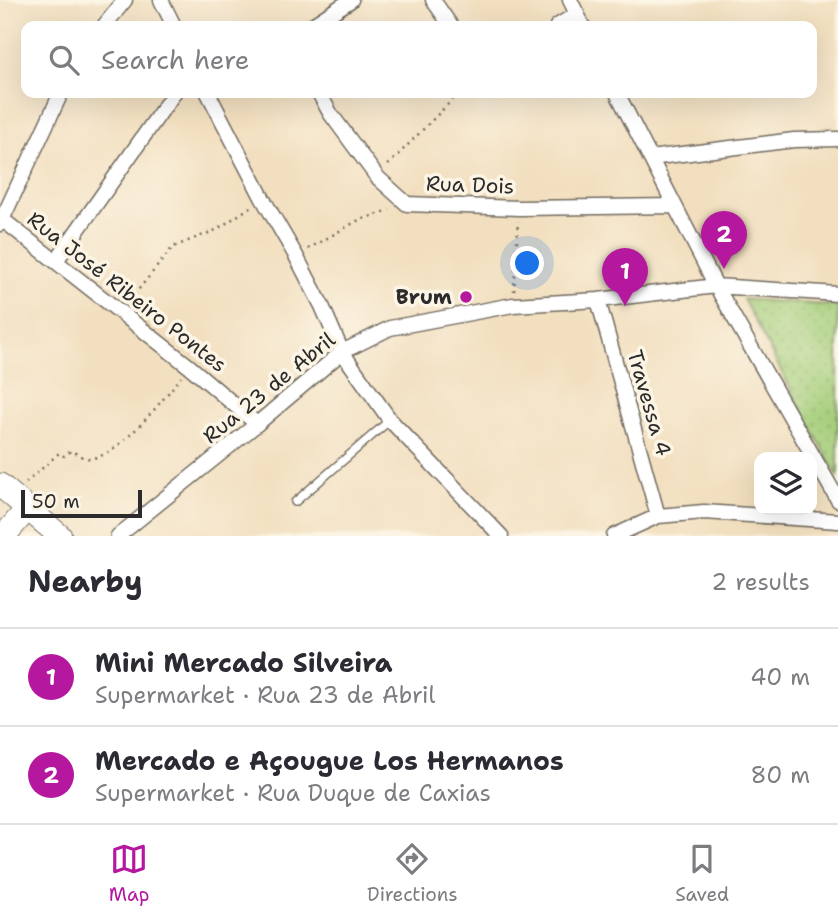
<!DOCTYPE html>
<meta charset="utf-8">
<style>
body{margin:0;font-family:"Shantell Sans",sans-serif;background:#f7f7f7;color:#2b2b33}
.controls{position:absolute;right:21px;bottom:21px;display:grid;overflow:hidden;border-radius:14px;box-shadow:0 7px 28px #0002}
.controls button{width:63px;height:63px;display:grid;place-items:center;padding:0;border:0;border-bottom:2px solid #e1e1e2;background:#fff;color:#2b2b33;font:35px sans-serif}
.scale{position:absolute;left:21px;bottom:18px;width:121px;box-sizing:border-box;padding-left:7px;border:4px solid #2b2b2b;border-top:0;font-size:19px;line-height:24px;white-space:nowrap;color:#2b2b2b;-webkit-text-stroke:5px #fcf5e5;paint-order:stroke}
.you{position:absolute;left:528px;top:264px;width:24px;height:24px;margin:-18px;border:5px solid #fff;border-radius:50%;background:#1a73e8;box-shadow:0 0 0 10px #1a73e833}
.badge{display:grid;place-items:center;width:46px;height:46px;border-radius:50%;background:#b5179e;color:#fff;font-size:23px;font-weight:700}
.pin{position:absolute;translate:-50% -58px;filter:drop-shadow(0 2px 4px #0008)}
.pin::after{content:'';position:absolute;top:37px;width:24px;height:21px;background:inherit;clip-path:polygon(0 0,100% 0,50% 100%)}
.list{margin:0;padding:0;list-style:none}
h2{display:flex;justify-content:space-between;align-items:center;height:91px;margin:0;padding:0 28px;font-size:30px}
h2 small{font-size:23px;font-weight:400;color:#7c7c81}
.list li{display:grid;grid-template-columns:46px 1fr auto;gap:21px;align-items:center;box-sizing:border-box;height:98px;padding:0 28px;border-top:2px solid #e1e1e2}
.list b{display:block;font-size:26px;white-space:nowrap}
.list p{margin:0;font-size:23px;white-space:nowrap;color:#7c7c81}
.list em{font-size:23px;font-style:normal;color:#7c7c81}
.icon{flex:none;width:38px;height:38px;fill:none;stroke:currentColor;stroke-width:2;stroke-linecap:round;stroke-linejoin:round}
.map{position:relative;flex:none;width:838px;height:536px;overflow:hidden}
.search{position:absolute;background:#fff;box-shadow:0 7px 28px #0002;left:21px;right:21px;top:21px;height:77px;display:flex;align-items:center;gap:18px;box-sizing:border-box;padding:0 24px;border-radius:14px;color:#7c7c81;font-size:26px}
.sheet{height:287px;background:#fff}
nav{display:flex;justify-content:space-around;align-items:center;box-sizing:border-box;height:98px;border-top:2px solid #e1e1e2;background:#fff;font-size:19px;color:#7c7c81}
nav a{display:grid;justify-items:center;gap:4px}
nav .on{color:#b5179e}
.map>svg:first-child{display:block}
</style>
<div class="map">
<svg width="838" height="536" viewBox="0 0 838 536">
<defs>
<pattern id="park-dots" width="8" height="8" patternUnits="userSpaceOnUse" patternTransform="scale(1.75)"><rect width="8" height="8" fill="#a4ce7a"/><path d="M2 2h.1M6 6h.1" fill="none" stroke="#8db16a" stroke-width="1.8" stroke-linecap="round"/></pattern>
</defs>
<rect width="100%" height="100%" fill="#fcf5e5"/>
<filter id="ink" filterUnits="userSpaceOnUse"><feTurbulence type="fractalNoise" baseFrequency=".0143" numOctaves="2"/><feDisplacementMap in="SourceGraphic" scale="14" xChannelSelector="R" yChannelSelector="G"/><feConvolveMatrix kernelMatrix="1 2 1 2 8 2 1 2 1" color-interpolation-filters="sRGB"/></filter>
<filter id="wash" filterUnits="userSpaceOnUse"><feTurbulence type="fractalNoise" baseFrequency=".00686" numOctaves="4" result="noise"/><feDisplacementMap in="SourceGraphic" scale="28" xChannelSelector="R" yChannelSelector="G"/><feGaussianBlur stdDeviation="1.57" result="paint"/><feColorMatrix in="noise" values="0 0 0 0 0 0 0 0 0 0 0 0 0 0 0 0 0 1.4 0 .05"/><feComposite in="paint" operator="in"/></filter>
<g filter="url(#wash)">
<rect width="100%" height="100%" fill="#f2dfbf"/>
<path fill="url(#park-dots)" stroke="#687c52" stroke-width="2" d="M743 299 838 306V478Z"/>
</g>
<g filter="url(#ink)">
<g fill="none" stroke-linecap="round" stroke-linejoin="round">
<g stroke="#716a5f" stroke-width="10">
<path id="lane" d="M295 502 390 420"/>
</g>
<g stroke="#716a5f" stroke-width="17">
<path id="street" d="M161 0 174 26
M433 0 451 26
M570 0 583 26
M104 26 125 0
M311 26 351 0
M557 26 577 14
M208 93 263 199 296 256 322 306 342 352 390 420 501 536
M319 93 330 113 377 177 407 204 519 208 675 206
M617 93 716 286 838 500
M650 158 794 140 838 139
M3 220 190 367 257 424
M0 224 61 93
M56 261 174 93
M598 300 658 516
M118 536 257 424 342 352 390 328 513 305 598 300 716 286 838 294
M614 536 658 516 704 512 838 521"/>
</g>
<g stroke="#716a5f" stroke-width="25">
<path id="primary" d="M0 485 60 536
M4 536 27 509"/>
</g>
<path stroke="#716a5f" stroke-width="2.5" stroke-dasharray="2 5" stroke-linecap="butt" d="M388 165 459 93
M308 249 357 221 390 210
M514 291 518 221
M130 300 173 247 216 230 252 206
M26 483 59 453 64 456 71 451C76 453 81 457 86 458 115 463 164 398 181 377"/>
<use href="#lane" stroke="#fff" stroke-width="7"/>
<use href="#street" stroke="#fff" stroke-width="14"/>
<use href="#primary" stroke="#fff" stroke-width="23"/>
</g>
</g>
<circle fill="#b5179e" stroke="#fcf5e5" stroke-width="2.5" cx="466" cy="297" r="7"/>
<g text-anchor="middle" dominant-baseline="central" stroke-width="7" stroke-linejoin="round" paint-order="stroke">
<g font-size="21" fill="#2b2b2b" stroke="#fcf5e5">
<text transform="translate(470 185) rotate(2)">Rua Dois</text>
<text transform="translate(127 292) rotate(38)">Rua José Ribeiro Pontes</text>
<text transform="translate(269 388) rotate(-39)">Rua 23 de Abril</text>
<text transform="translate(649 403) rotate(74)">Travessa 4</text>
</g>
<g font-size="21" font-weight="bold" fill="#2b2b2b" stroke="#fcf5e5" text-anchor="end">
<text x="452" y="297">Brum</text>
</g>
</g>
</svg>
<div class="controls">
<button><svg class="icon" aria-label="layers" viewBox="0 0 24 24"><path d="M12 4l9 5-9 5-9-5zM3 14l9 5 9-5"/></svg></button>
</div>
<div class="scale">50 m</div>
<div class="you"></div>
<div class="pin badge" style="left:625px;top:306px">1</div>
<div class="pin badge" style="left:724px;top:269px">2</div>
<div class="search"><svg class="icon" aria-label="search" viewBox="0 0 24 24"><circle cx="10" cy="10" r="6"/><path d="M15 15l6 6"/></svg>Search here</div>
</div>
<section class="sheet">
<h2>Nearby<small>2 results</small></h2>
<ul class="list">
<li><span class="badge">1</span><div><b>Mini Mercado Silveira</b><p>Supermarket · Rua 23 de Abril</p></div><em>40 m</em></li>
<li><span class="badge">2</span><div><b>Mercado e Açougue Los Hermanos</b><p>Supermarket · Rua Duque de Caxias</p></div><em>80 m</em></li>
</ul>
</section>
<nav>
<a class="on"><svg class="icon" aria-label="map" viewBox="0 0 24 24"><path d="M3 6l6-2 6 2 6-2v14l-6 2-6-2-6 2zM9 4v14M15 6v14"/></svg>Map</a>
<a><svg class="icon" aria-label="directions" viewBox="0 0 24 24"><path d="M12 3l9 9-9 9-9-9zM9 14v-3h6M13 9l2 2-2 2"/></svg>Directions</a>
<a><svg class="icon" aria-label="saved" viewBox="0 0 24 24"><path d="M7 4h10v16l-5-4-5 4z"/></svg>Saved</a>
</nav>
